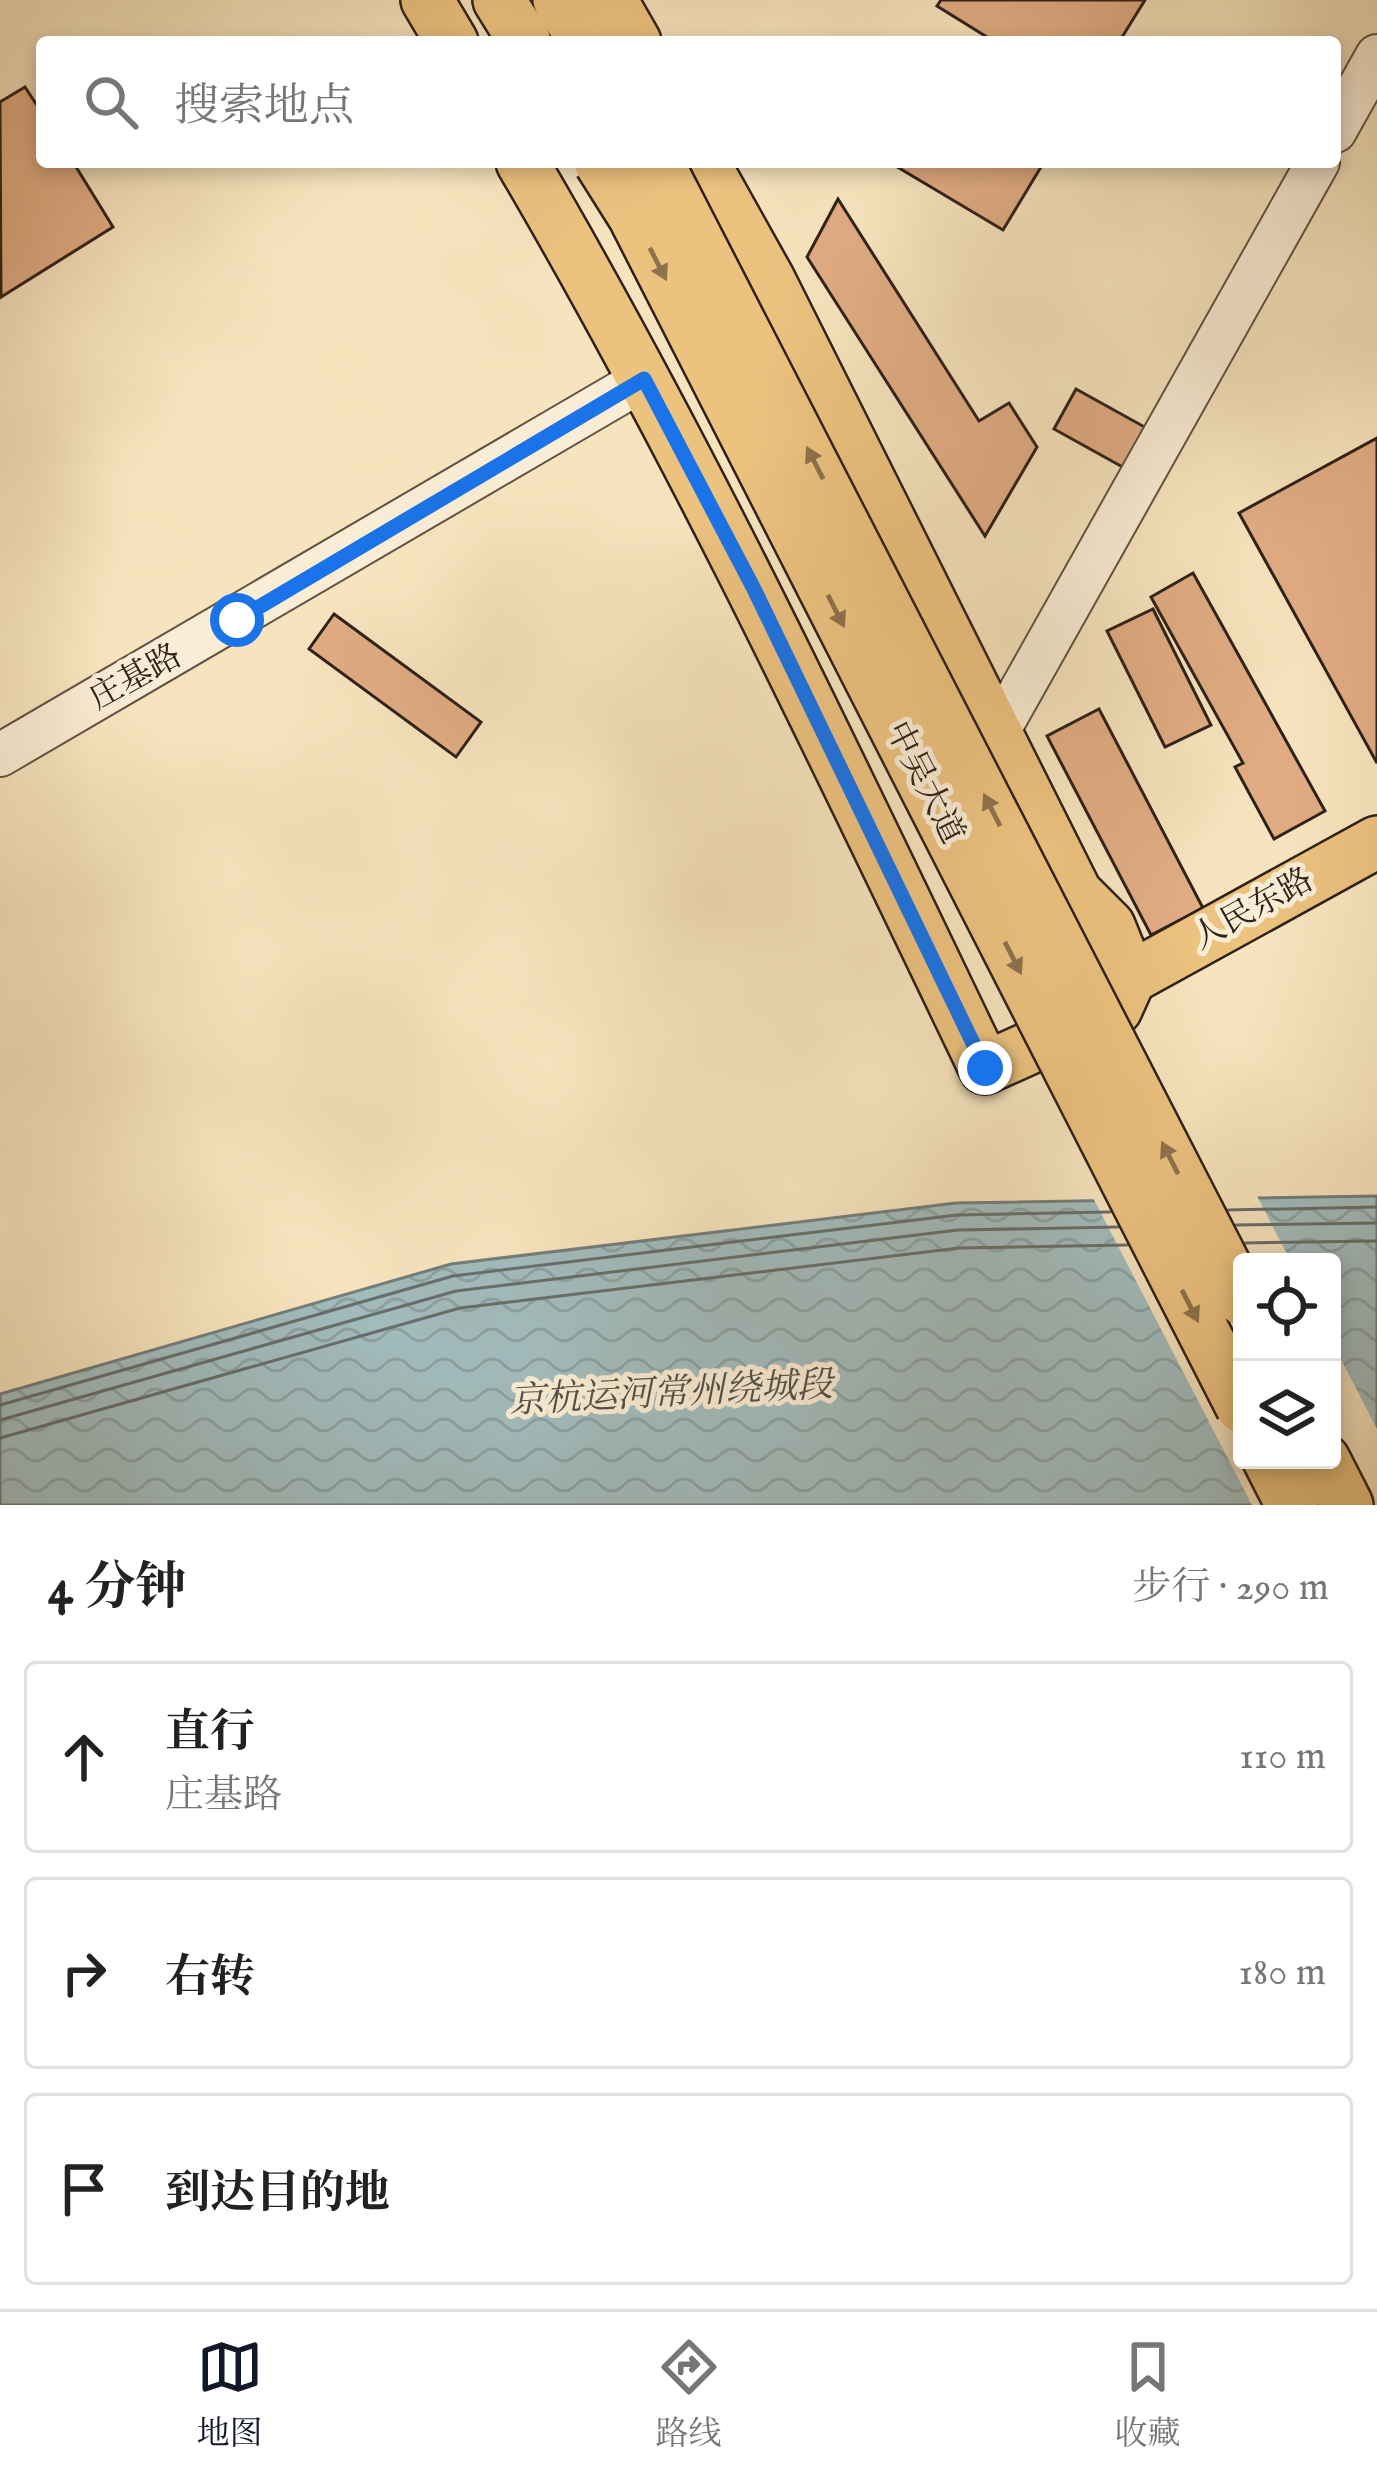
<!DOCTYPE html>
<html lang="zh">
<meta charset="utf-8">
<style>
body{margin:0;font-family:"IM FELL English","Noto Serif SC",serif;background:#f2f2f2;color:#222}
.controls{position:absolute;right:36px;bottom:36px;display:grid;overflow:hidden;border-radius:12px;box-shadow:0 6px 18px #0003}
.controls button{width:108px;height:108px;display:grid;place-items:center;padding:0;border:0;border-bottom:3px solid #e0e0e0;background:#fff;color:#222;font:60px sans-serif}
.stop{position:absolute;width:36px;height:36px;margin:-27px;border:9px solid #1a73e8;border-radius:50%;background:#fff}
.stop.end{background:#1a73e8;border-color:#fff;box-shadow:0 3px 12px #0008}
.list{margin:0;padding:0;list-style:none}
h2{display:flex;justify-content:space-between;align-items:center;height:156px;margin:0;padding:0 48px;font-size:51px}
h2 small{font-size:39px;font-weight:400;color:#767676}
.list li{display:grid;grid-template-columns:78px 1fr auto;gap:36px;align-items:center;box-sizing:border-box;height:192px;margin:0 24px 24px;padding:0 24px;border:3px solid #e0e0e0;border-radius:12px}
.list b{display:block;font-size:45px;white-space:nowrap}
.list p{margin:0;font-size:39px;white-space:nowrap;color:#767676}
.list em{font-size:39px;font-style:normal;color:#767676}
.icon{flex:none;width:66px;height:66px;fill:none;stroke:currentColor;stroke-width:2;stroke-linecap:round;stroke-linejoin:round}
.map{position:relative;flex:none;width:1377px;height:1505px;overflow:hidden}
.search{position:absolute;background:#fff;box-shadow:0 6px 18px #0003;left:36px;right:36px;top:36px;height:132px;display:flex;align-items:center;gap:30px;box-sizing:border-box;padding:0 42px;border-radius:12px;color:#767676;font-size:45px}
.sheet{height:804px;background:#fff}
nav{display:flex;justify-content:space-around;align-items:center;box-sizing:border-box;height:168px;border-top:3px solid #e0e0e0;background:#fff;font-size:33px;color:#767676}
nav a{display:grid;justify-items:center;gap:6px}
nav .on{color:#111827}
.map>svg:first-child{display:block}
</style>
<div class="map">
<svg width="1377" height="1505" viewBox="0 0 1377 1505">
<defs>
<pattern id="water-waves" width="16" height="10" patternUnits="userSpaceOnUse" patternTransform="scale(3)"><rect width="16" height="10" fill="#a2bcbd"/><path d="M0 5q4-4 8 0t8 0" fill="none" stroke="#8ca1a2"/></pattern>
</defs>
<rect width="100%" height="100%" fill="#f7e4be"/>
<filter id="stains"><feTurbulence type="fractalNoise" baseFrequency=".00167" numOctaves="4"/><feColorMatrix values="0 0 0 0 .2 0 0 0 0 .09 0 0 0 0 .02 0 0 0 .5 -.17"/></filter>
<radialGradient id="worn" r=".72"><stop offset=".6" stop-color="#630" stop-opacity="0"/><stop offset="1" stop-color="#630" stop-opacity=".3"/></radialGradient>
<path fill="url(#water-waves)" stroke="#747e7b" stroke-width="3" fill-rule="evenodd" d="M1377 1196V1505H0V1394L451 1264 956 1203ZM1242 1262H1332V1460H1242Z"/>
<path fill="#f7e4be" d="M1255 1192 1291 1262H1242V1460H1332V1342L1377 1429V1505H1252L1091 1194Z"/>
<g fill="none" stroke-linecap="round" stroke-linejoin="round">
<path stroke="#686e6a" stroke-width="3" d="M1228 1210 1377 1207
M1236 1225 1377 1223
M1245 1243 1377 1241
M0 1405 453 1276 957 1215 1110 1212
M0 1420 456 1291 958 1230 1118 1227
M0 1438 460 1308 959 1248 1127 1245"/>
</g>
<path fill="#e1ac83" stroke="#2e2118" stroke-width="3" d="M941 0H1145L1119 42H995L937 6Z
M25 87 42 113V162H73L113 227 1 297 0 102Z
M889 162H1044L1003 230Z
M838 199 979 421 1009 403 1037 447 985 536 807 257Z
M1076 389 1150 430 1128 470 1054 429Z
M1377 438V763L1239 513Z
M1193 573 1325 811 1274 839 1235 767 1243 763 1151 597Z
M1153 609 1211 725 1165 747 1107 631Z
M334 614 481 722 456 757 309 649Z
M1099 709 1203 908 1151 935 1047 736Z"/>
<g fill="none" stroke-linecap="round" stroke-linejoin="round">
<g stroke="#605242" stroke-width="46">
<path id="minor" d="M1335 131 1377 56
M996 735 1318 162
M0 755 644 379"/>
</g>
<g stroke="#2e2118" stroke-width="56">
<path id="major" d="M427 0 452 42
M499 0 525 42
M559 0 585 42
M611 0 635 42
M522 162C694 455 838 762 985 1068L1116 1009 1130 978 1109 926 1076 893 769 280 703 162
M1130 978 1377 842
M1269 1460 1292 1505
M1324 1460 1347 1505"/>
</g>
<use href="#minor" stroke="#faedd5" stroke-width="42"/>
<use href="#major" stroke="#ecc27f" stroke-width="51"/>
<g stroke="#2e2118" stroke-width="56" stroke-linecap="butt">
<path id="major-bridge" d="M600 162 634 216 1242 1407
M657 162 1242 1299"/>
</g>
<use href="#major-bridge" stroke="#ecc27f" stroke-width="51"/>
</g>
<defs><path id="oneway-solid" d="M-6-.8H1V-3.2L6.5 0L1 3.2V.8H-6Z" transform="scale(3)"/></defs>
<g fill="#8d724c">
<use href="#oneway-solid" transform="translate(658 264) rotate(63)"/>
<use href="#oneway-solid" transform="translate(815 463) rotate(-117)"/>
<use href="#oneway-solid" transform="translate(836 611) rotate(63)"/>
<use href="#oneway-solid" transform="translate(992 810) rotate(-117)"/>
<use href="#oneway-solid" transform="translate(1013 958) rotate(63)"/>
<use href="#oneway-solid" transform="translate(1170 1158) rotate(-117)"/>
<use href="#oneway-solid" transform="translate(1190 1306) rotate(63)"/>
</g>
<g fill="none" stroke-linecap="round" stroke-linejoin="round">
<path stroke="#1a73e8" stroke-width="15" d="M237 620 644 379 754 589 985 1068"/>
</g>
<g text-anchor="middle" dominant-baseline="central" stroke-width="10" stroke-linejoin="round" paint-order="stroke">
<g font-size="33" fill="#2e2118" stroke="#faedd5">
<text transform="translate(136 678) rotate(-29)">庄基路</text>
<text transform="translate(924 783) rotate(63)">中吴大道</text>
<text transform="translate(1253 910) rotate(-29)">人民东路</text>
</g>
<g font-size="36" font-style="italic" fill="#51504a" stroke="#faedd5">
<text transform="translate(671 1394) rotate(-3)">京杭运河常州绕城段</text>
</g>
</g>
<rect width="100%" height="100%" filter="url(#stains)"/>
<rect width="100%" height="100%" fill="url(#worn)"/>
</svg>
<div class="controls">
<button><svg class="icon" aria-label="locate" viewBox="0 0 24 24"><circle cx="12" cy="12" r="6"/><path d="M12 2v4M12 18v4M2 12h4M18 12h4"/></svg></button>
<button><svg class="icon" aria-label="layers" viewBox="0 0 24 24"><path d="M12 4l9 5-9 5-9-5zM3 14l9 5 9-5"/></svg></button>
</div>
<div class="stop" style="left:237px;top:620px"></div>
<div class="stop end" style="left:985px;top:1068px"></div>
<div class="search"><svg class="icon" aria-label="search" viewBox="0 0 24 24"><circle cx="10" cy="10" r="6"/><path d="M15 15l6 6"/></svg>搜索地点</div>
</div>
<section class="sheet">
<h2>4 分钟<small>步行 · 290 m</small></h2>
<ul class="list">
<li><svg class="icon" aria-label="ahead" viewBox="0 0 24 24"><path d="M12 20V5M6 11l6-6 6 6"/></svg><div><b>直行</b><p>庄基路</p></div><em>110 m</em></li>
<li><svg class="icon" aria-label="right" viewBox="0 0 24 24"><path d="M7 20v-9h11M14 6l5 5-5 5"/></svg><div><b>右转</b></div><em>180 m</em></li>
<li><svg class="icon" aria-label="arrive" viewBox="0 0 24 24"><path d="M6 21V4h12l-3 4 3 4H6"/></svg><div><b>到达目的地</b></div></li>
</ul>
</section>
<nav>
<a class="on"><svg class="icon" aria-label="map" viewBox="0 0 24 24"><path d="M3 6l6-2 6 2 6-2v14l-6 2-6-2-6 2zM9 4v14M15 6v14"/></svg>地图</a>
<a><svg class="icon" aria-label="directions" viewBox="0 0 24 24"><path d="M12 3l9 9-9 9-9-9zM9 14v-3h6M13 9l2 2-2 2"/></svg>路线</a>
<a><svg class="icon" aria-label="saved" viewBox="0 0 24 24"><path d="M7 4h10v16l-5-4-5 4z"/></svg>收藏</a>
</nav>
